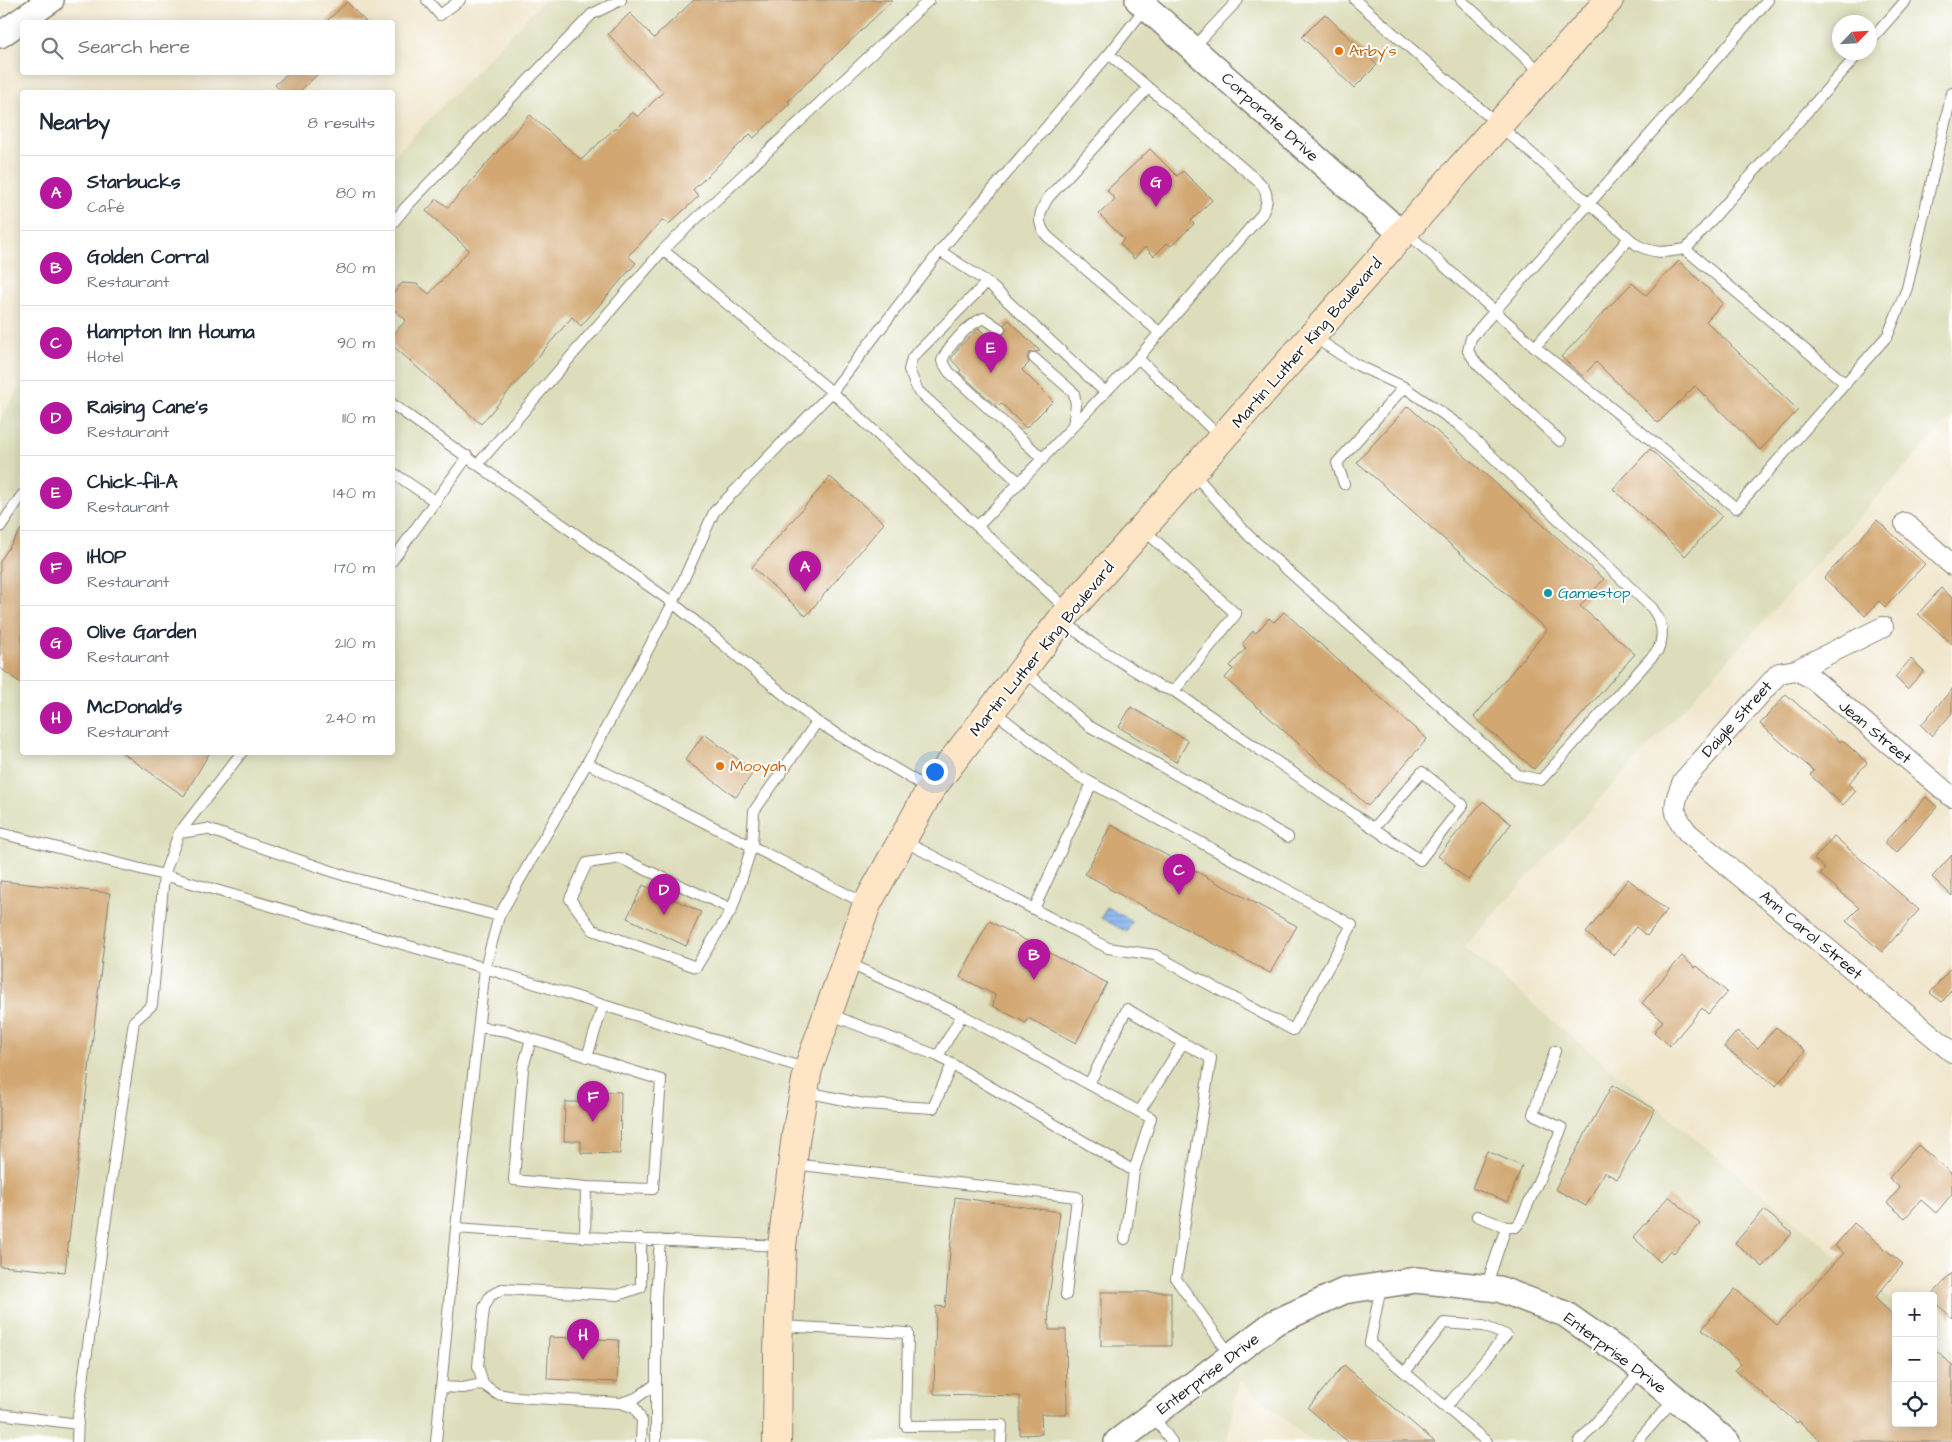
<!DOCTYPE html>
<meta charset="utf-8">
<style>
body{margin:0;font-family:"Architects Daughter",sans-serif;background:#f6f6f7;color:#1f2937}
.controls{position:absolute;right:15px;bottom:15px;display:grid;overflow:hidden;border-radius:5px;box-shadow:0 2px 12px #0003}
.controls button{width:45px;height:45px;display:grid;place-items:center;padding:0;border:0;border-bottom:1px solid #e0e1e3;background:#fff;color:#1f2937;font:25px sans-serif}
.compass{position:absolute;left:1832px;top:15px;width:45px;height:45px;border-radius:50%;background:#fff;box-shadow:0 2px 12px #0003;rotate:65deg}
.you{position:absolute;left:934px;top:771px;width:18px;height:18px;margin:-12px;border:4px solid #fff;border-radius:50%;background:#1a73e8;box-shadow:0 0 0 8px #1a73e833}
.badge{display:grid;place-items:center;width:32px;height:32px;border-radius:50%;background:#b5179e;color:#fff;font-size:16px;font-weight:700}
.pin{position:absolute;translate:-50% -41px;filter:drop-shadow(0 1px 2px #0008)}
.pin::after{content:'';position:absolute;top:26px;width:18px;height:15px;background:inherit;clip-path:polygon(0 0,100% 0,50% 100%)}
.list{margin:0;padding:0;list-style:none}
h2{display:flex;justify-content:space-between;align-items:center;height:65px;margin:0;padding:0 20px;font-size:21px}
h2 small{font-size:16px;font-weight:400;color:#747a83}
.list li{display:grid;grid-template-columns:32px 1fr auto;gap:15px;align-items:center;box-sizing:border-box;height:75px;padding:0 20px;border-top:1px solid #e0e1e3}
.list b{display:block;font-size:19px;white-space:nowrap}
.list p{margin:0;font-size:16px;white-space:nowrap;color:#747a83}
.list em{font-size:16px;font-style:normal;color:#747a83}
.icon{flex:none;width:28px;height:28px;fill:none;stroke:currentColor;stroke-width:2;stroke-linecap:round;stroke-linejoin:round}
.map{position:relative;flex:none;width:1952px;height:1442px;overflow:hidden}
.search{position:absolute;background:#fff;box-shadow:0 2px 12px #0003;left:20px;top:20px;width:375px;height:55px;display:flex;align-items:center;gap:12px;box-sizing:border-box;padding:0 18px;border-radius:5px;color:#747a83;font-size:19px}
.panel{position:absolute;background:#fff;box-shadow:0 2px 12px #0003;left:20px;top:90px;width:375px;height:665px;border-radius:5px}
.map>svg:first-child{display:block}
</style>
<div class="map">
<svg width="1952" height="1442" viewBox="0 0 1952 1442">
<defs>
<pattern id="water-rules" width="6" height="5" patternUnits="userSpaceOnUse" patternTransform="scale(1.25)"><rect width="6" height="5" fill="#81b1ec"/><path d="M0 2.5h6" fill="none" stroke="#698fbe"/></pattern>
</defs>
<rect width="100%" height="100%" fill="#fff"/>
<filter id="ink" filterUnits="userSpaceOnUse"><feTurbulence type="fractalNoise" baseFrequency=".02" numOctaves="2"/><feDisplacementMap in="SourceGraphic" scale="10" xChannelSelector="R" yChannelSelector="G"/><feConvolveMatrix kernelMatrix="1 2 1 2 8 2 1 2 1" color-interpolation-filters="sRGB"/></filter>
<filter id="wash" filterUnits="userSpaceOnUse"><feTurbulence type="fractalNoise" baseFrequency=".0096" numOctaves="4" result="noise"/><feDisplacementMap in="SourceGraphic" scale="20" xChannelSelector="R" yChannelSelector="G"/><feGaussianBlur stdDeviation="1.12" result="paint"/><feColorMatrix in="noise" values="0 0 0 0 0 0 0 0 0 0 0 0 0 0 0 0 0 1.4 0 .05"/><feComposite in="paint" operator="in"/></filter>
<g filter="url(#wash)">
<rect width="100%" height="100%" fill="#f0e6cc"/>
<path fill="#ddb" fill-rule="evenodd" d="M544 0H1952V416L1464 947 1896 1305V1423H1933V1336L1952 1351V1442H1312L1239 1380 1227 1442H0V420L22 383V752H392L393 157ZM1840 22H1870V52H1840Z"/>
<path fill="url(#water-rules)" stroke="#4e6684" d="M1107 907 1132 921 1127 932 1101 918Z"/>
<g id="blocks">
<path fill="#d2a772" d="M694 0H893L788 101 790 103 754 138 750 134 693 190 699 196 668 225 663 220 628 256 636 263 581 326 572 317 481 424 392 345V336L406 320 392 308V295L402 283 417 284 429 294 469 250 426 211 437 199 448 207 530 115 581 160 632 112 638 117 663 92 608 34 630 13 654 38Z
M347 2 366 22H326Z
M1325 14 1377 65 1354 88 1302 37Z
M289 72H320L299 92H283L275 85Z
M1150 149 1177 176 1183 171 1212 200 1191 221 1194 224 1171 246 1167 243 1154 256 1145 247 1134 259 1120 244 1124 239 1099 214 1115 199 1107 190Z
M1679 261 1723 303 1706 321 1798 410 1760 450 1695 386 1658 423 1596 362 1583 376 1561 357 1632 283 1646 295Z
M1009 320 1040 351 1029 353 1027 357 1029 363 1022 370 1053 401 1026 428 1001 403 997 407 959 372 961 370 951 359 960 346 979 328 989 339 995 334 999 336 1003 335 1007 330 1004 324Z
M1408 406 1604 579 1580 606 1635 654 1534 769 1474 717 1547 630 1357 462Z
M1650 449 1722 516 1685 556 1613 489Z
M830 477 884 523 806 616 752 567Z
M1877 520 1925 564 1885 607 1879 601 1865 616 1824 578Z
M22 528V684L0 668V561Z
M1941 588 1952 598V644L1918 614Z
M1284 612 1427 739 1368 806 1225 678 1233 669 1230 666 1246 648 1242 644 1253 631 1256 633 1269 618 1274 622Z
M1911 659 1924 671 1907 689 1895 677Z
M1952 689V713L1932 736 1921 725Z
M1786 694 1840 742 1842 740 1867 763 1848 784 1856 791 1843 805 1810 775 1814 771 1760 724Z
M1131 707 1188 741 1176 762 1119 727Z
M704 734 754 771 736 797 685 760Z
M121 752H210L184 796Z
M1926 797 1937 807 1896 853 1884 843Z
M1483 801 1511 824 1468 880 1438 856Z
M1111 825 1297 926 1270 973 1131 900 1109 889 1107 886 1085 874Z
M1834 836 1919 910 1882 952 1846 921 1859 908 1820 874 1825 869 1814 859Z
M1952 855V896L1932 877Z
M1628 879 1667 910 1647 936 1636 927 1614 955 1586 933Z
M0 881 110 893 65 1272 0 1266Z
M643 885 701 912 686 946 627 918Z
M989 921 1107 983 1076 1043 1028 1018 1026 1023 993 1006 995 995 960 977Z
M1682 956 1695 968 1697 966 1727 992 1708 1014 1702 1008 1670 1046 1654 1032 1663 1021 1642 1003Z
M1952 967V990L1942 1002 1930 993Z
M1776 1027 1805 1051 1776 1086 1724 1047 1737 1031 1758 1048Z
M1612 1085 1655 1109 1617 1179 1604 1172 1586 1206 1555 1189Z
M585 1091 621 1092 620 1154 581 1153V1141H564L565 1102H584Z
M1918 1145 1952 1174V1194L1936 1213 1921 1200 1905 1218 1887 1203 1900 1188 1889 1178Z
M1487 1151 1522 1166 1508 1202 1472 1188Z
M1669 1196 1700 1224 1674 1253 1670 1250 1660 1262 1633 1237Z
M955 1197 1060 1212 1048 1306 1049 1330H1066L1067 1414H1041L1042 1434 1020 1435V1396L934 1394 936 1306 945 1307Z
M1764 1210 1792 1233 1763 1267 1735 1243Z
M1854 1223 1903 1264 1875 1298 1896 1318V1423H1933V1347L1952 1365V1442H1821L1799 1421 1797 1423 1735 1370 1741 1364 1702 1329 1735 1289 1777 1325 1844 1253 1835 1246Z
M1952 1273V1318L1933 1300V1296H1931Z
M1101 1292H1171V1346H1101Z
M549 1337 619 1340 617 1382 547 1379Z
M1344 1365 1435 1442H1348L1308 1408Z"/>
</g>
</g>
<g filter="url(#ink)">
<use href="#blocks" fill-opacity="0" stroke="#868174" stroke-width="1"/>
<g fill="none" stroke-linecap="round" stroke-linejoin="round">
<g stroke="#868174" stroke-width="12">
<path id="service" d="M427 0 440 15 460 0
M1355 0 1637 245C1657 255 1665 252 1686 249L1860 52
M1461 0 1542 73
M1870 41 1906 0
M1193 48 1238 0
M1148 88 1048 198C1039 212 1036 223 1047 236L1159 332
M392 224 405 208 592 14 621 0
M1406 232 1535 347 1736 508 1888 335 1907 288 1952 93
M1685 249 1846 384
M663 250 832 392 1069 611
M940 251 987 282 1105 392
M987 282 912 358 909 370 918 391 1020 483
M1000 329 984 318C969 323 947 347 942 361L949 372 1043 459
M1535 347 1629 238
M1034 358 1074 393 1076 405 1073 425
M1138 358 1220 437
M392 404 673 603 817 722 929 789
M1560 441 1477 364 1468 351 1471 338 1768 0
M478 464 663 250 929 0
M392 472 436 502
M1193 473 1249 536 1518 775 1541 780 1658 650C1665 634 1662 622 1652 608L1459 425 1404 387 1355 364 1314 337
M1344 484 1337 463 1404 387
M978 526 1138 358 1262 214C1268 203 1269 192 1260 183L1109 54
M0 527 22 495
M392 561 468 456
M1063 620 1091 643 1161 687 1174 691 1236 614 1143 529
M1023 670 1089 726 1288 837
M1174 691 1420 860 1463 805 1422 772 1374 828
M587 763 866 904
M0 833 164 875 485 968 807 1069
M179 833 207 829 346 876 499 916
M902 840 1108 948 1155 955 1293 1030 1352 925 1075 774 992 710
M732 909 620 858 587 863 570 899 593 930 696 967 732 909 752 846 754 811 817 722
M1034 909 1092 783
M829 1014 938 1056 1134 1171 1151 1118 962 1015 848 963
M479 1027 507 1031 661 1080 653 1189 586 1187 585 1237
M531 1039 523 1068 514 1180 586 1187
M1183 1043 1211 1058 1176 1279 1231 1356
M938 1056 962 1015
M587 1057 603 1005
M1089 1084 1127 1009 1183 1043 1140 1111
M806 1092 864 1104 933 1108 952 1064
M793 1164 1077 1197 1066 1295
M1477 1216 1506 1227 1486 1287
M1506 1227H1516L1520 1222 1562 1128 1533 1114 1555 1051
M456 1228 585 1237 781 1246
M641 1239V1287L618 1295 502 1289 490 1296 484 1308 478 1366 483 1384 497 1394 515 1397 621 1403 636 1398 656 1384
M1125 1239 1134 1171
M1381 1286 1370 1343 1487 1442
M780 1326 908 1333 906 1426 1002 1425 1001 1442
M1405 1372 1444 1323 1483 1326 1506 1335 1446 1407
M441 1387 463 1388 483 1384
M621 1403 635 1408 642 1421 641 1442
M0 1414 78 1424
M1153 1416 1172 1442
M77 1442 78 1416 134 1021 152 1005 164 875 179 833 242 752
M436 1442 456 1228 485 968 499 916 587 763 673 603 714 512 832 392 940 251 1109 54 1146 7
M656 1442V1297L660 1240
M1579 1442 1642 1370
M1637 1442 1675 1398"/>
</g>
<g stroke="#868174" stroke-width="22">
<path id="minor" d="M1905 523 1952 565
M1883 627 1796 670 1779 673 1683 781C1673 806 1671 811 1688 833L1952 1052
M1796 670 1813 679 1952 797"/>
</g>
<g stroke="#868174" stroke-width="28">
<path id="tertiary" d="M1138 0 1402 234
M0 35 51 0
M1117 1442 1274 1323 1344 1291 1416 1280 1499 1289 1565 1314 1628 1358 1727 1442"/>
</g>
<g stroke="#868174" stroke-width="30">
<path id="secondary" d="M777 1442 778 1351 782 1246 796 1135 808 1069 867 904 930 790 1062 619 1609 0"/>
</g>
<use href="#service" stroke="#fff" stroke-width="10"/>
<use href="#minor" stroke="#fff" stroke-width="20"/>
<use href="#tertiary" stroke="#fff" stroke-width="25"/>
<use href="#secondary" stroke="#fde5c5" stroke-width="28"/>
</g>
</g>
<g fill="#e8710a" stroke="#fff" stroke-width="2">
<circle cx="1339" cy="51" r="5"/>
<circle cx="720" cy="766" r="5"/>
</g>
<circle fill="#0f9aa8" stroke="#fff" stroke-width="2" cx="1548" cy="593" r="5"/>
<g text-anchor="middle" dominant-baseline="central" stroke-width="4" stroke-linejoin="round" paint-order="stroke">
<g font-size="16" fill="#c56008" stroke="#fff" text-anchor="start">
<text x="1349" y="51">Arby's</text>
<text x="730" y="766">Mooyah</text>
</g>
<g font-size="16" fill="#1c1c1c" stroke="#fff">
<text transform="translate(1270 117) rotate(42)">Corporate Drive</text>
<text transform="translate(1307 343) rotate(-49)">Martin Luther King Boulevard</text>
<text transform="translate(1042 649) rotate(-51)">Martin Luther King Boulevard</text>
<text transform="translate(1737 719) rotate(-48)">Daigle Street</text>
<text transform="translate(1875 732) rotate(40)">Jean Street</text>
<text transform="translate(1811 935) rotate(40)">Ann Carol Street</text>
<text transform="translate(1615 1353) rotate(37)">Enterprise Drive</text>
<text transform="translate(1208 1374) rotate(-37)">Enterprise Drive</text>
</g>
<g font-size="16" fill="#0d838f" stroke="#fff" text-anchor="start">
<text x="1558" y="593">Gamestop</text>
</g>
</g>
</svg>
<div class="controls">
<button>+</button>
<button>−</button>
<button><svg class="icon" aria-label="locate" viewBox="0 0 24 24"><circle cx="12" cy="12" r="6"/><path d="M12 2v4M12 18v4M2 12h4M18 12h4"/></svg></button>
</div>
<svg class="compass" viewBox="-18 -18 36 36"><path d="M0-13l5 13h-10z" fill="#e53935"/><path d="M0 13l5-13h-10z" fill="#747a83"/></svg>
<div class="you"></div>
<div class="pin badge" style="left:805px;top:592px">A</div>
<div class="pin badge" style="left:1034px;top:980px">B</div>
<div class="pin badge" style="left:1179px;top:895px">C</div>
<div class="pin badge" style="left:664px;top:915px">D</div>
<div class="pin badge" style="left:991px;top:373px">E</div>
<div class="pin badge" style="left:593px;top:1122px">F</div>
<div class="pin badge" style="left:1156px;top:207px">G</div>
<div class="pin badge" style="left:583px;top:1360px">H</div>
<div class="search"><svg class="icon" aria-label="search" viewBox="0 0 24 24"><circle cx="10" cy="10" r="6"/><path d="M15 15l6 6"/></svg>Search here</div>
<section class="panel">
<h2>Nearby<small>8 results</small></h2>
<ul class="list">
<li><span class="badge">A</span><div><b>Starbucks</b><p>Café</p></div><em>80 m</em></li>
<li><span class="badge">B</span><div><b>Golden Corral</b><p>Restaurant</p></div><em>80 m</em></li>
<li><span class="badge">C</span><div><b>Hampton Inn Houma</b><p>Hotel</p></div><em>90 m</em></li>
<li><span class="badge">D</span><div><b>Raising Cane's</b><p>Restaurant</p></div><em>110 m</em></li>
<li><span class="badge">E</span><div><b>Chick-fil-A</b><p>Restaurant</p></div><em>140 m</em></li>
<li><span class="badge">F</span><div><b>IHOP</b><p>Restaurant</p></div><em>170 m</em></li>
<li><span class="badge">G</span><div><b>Olive Garden</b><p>Restaurant</p></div><em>210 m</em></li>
<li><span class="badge">H</span><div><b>McDonald's</b><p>Restaurant</p></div><em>240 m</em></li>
</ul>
</section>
</div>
